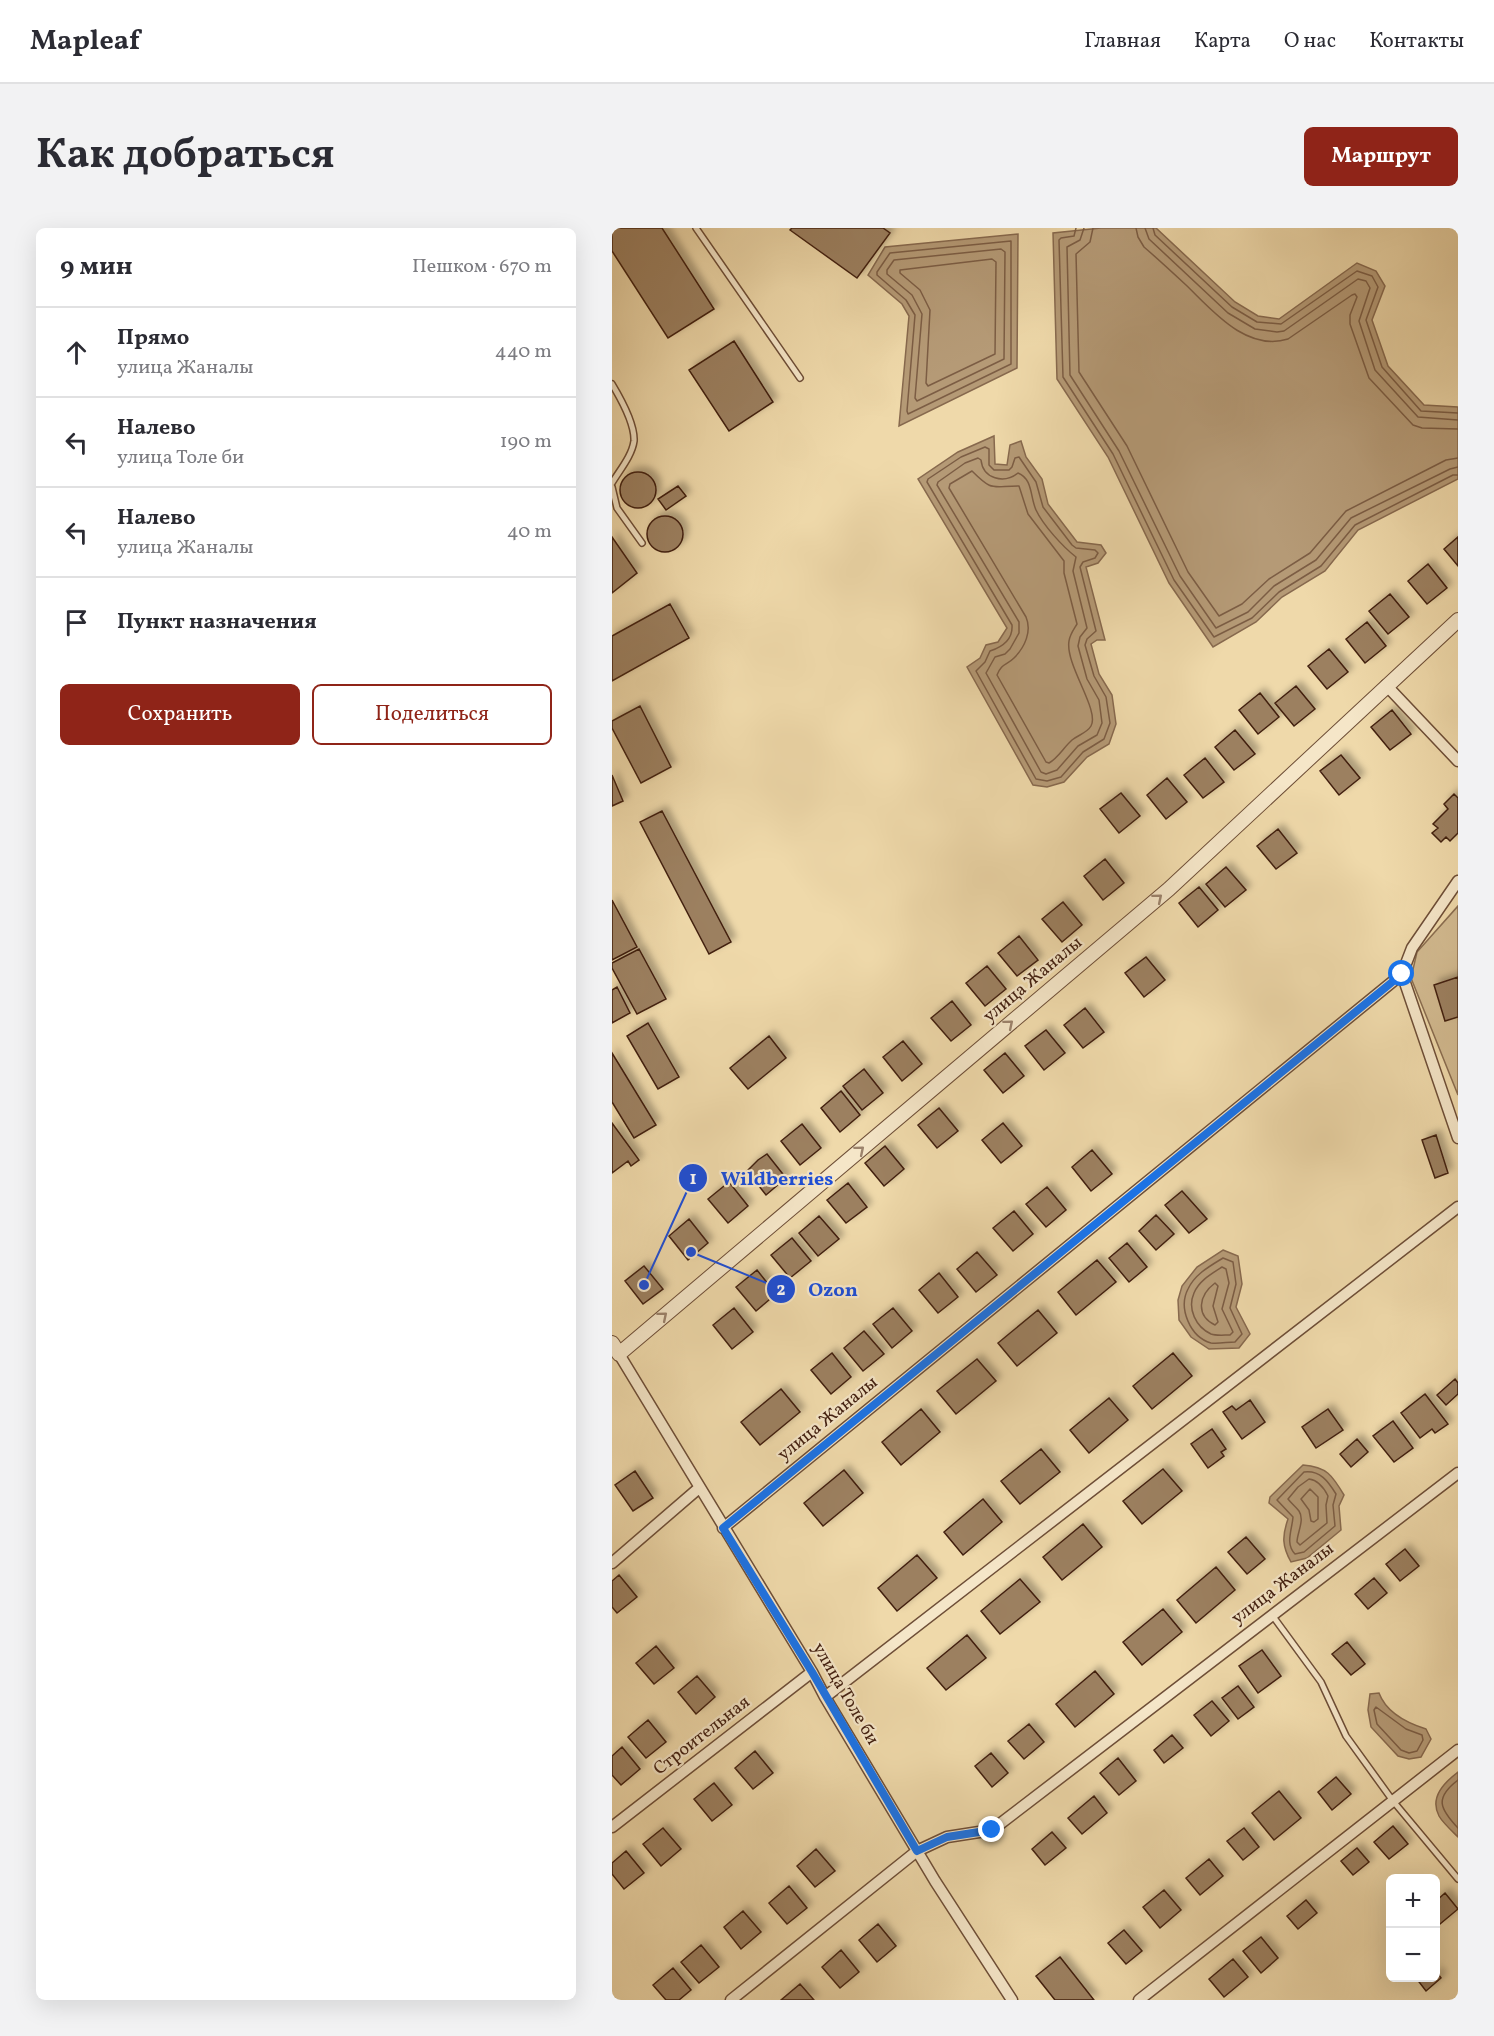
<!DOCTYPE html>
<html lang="ru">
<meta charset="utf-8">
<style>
body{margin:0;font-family:Vollkorn,serif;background:#f2f2f3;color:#2b2b33}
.controls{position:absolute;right:18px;bottom:18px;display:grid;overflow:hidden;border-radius:9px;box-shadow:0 6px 24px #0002}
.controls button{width:54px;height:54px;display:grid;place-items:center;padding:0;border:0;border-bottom:2px solid #e1e1e2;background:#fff;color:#2b2b33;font:30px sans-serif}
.stop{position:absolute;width:18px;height:18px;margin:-14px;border:4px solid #1a73e8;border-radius:50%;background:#fff}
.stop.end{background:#1a73e8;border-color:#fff;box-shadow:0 2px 6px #0008}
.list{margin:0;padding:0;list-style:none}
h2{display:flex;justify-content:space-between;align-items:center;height:78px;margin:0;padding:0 24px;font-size:26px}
h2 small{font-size:20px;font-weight:400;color:#7c7c81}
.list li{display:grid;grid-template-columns:39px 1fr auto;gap:18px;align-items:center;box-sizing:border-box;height:90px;padding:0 24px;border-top:2px solid #e1e1e2}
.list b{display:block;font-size:22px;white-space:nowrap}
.list p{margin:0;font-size:20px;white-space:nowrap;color:#7c7c81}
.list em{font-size:20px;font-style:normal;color:#7c7c81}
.actions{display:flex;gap:12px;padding:18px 24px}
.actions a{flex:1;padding:14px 0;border:2px solid #8f2418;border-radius:9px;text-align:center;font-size:21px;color:#8f2418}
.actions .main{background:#8f2418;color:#fff}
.icon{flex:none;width:33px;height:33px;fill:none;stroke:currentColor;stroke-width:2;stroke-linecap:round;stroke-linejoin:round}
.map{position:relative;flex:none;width:846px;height:1772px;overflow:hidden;border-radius:9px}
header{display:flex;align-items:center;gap:36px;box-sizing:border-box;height:84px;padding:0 30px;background:#fff;border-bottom:2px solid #e1e1e2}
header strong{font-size:28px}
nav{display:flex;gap:33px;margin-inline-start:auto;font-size:21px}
.intro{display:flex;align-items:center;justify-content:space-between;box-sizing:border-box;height:144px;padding:0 36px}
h1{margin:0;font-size:42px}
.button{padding:15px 27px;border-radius:9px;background:#8f2418;color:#fff;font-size:21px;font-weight:700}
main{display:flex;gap:36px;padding:0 36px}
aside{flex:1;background:#fff;border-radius:9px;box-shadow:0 6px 24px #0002}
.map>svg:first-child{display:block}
</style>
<header>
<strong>Mapleaf</strong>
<nav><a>Главная</a><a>Карта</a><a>О нас</a><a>Контакты</a></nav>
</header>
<div class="intro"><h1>Как добраться</h1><a class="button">Маршрут</a></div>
<main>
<aside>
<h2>9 мин<small>Пешком · 670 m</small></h2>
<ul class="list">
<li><svg class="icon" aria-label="ahead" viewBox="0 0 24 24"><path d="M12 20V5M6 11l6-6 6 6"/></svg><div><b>Прямо</b><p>улица Жаналы</p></div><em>440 m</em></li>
<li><svg class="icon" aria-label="left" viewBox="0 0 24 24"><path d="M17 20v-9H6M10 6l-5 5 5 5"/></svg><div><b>Налево</b><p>улица Толе би</p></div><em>190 m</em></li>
<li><svg class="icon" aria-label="left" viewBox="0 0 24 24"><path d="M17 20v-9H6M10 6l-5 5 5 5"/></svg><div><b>Налево</b><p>улица Жаналы</p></div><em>40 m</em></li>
<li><svg class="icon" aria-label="arrive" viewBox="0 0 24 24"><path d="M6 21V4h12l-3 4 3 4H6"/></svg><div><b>Пункт назначения</b></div></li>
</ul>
<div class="actions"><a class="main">Сохранить</a><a>Поделиться</a></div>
</aside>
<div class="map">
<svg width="846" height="1772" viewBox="0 0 846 1772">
<defs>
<filter id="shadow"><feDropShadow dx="5" dy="-5" stdDeviation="3" flood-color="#0004"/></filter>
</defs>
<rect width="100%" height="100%" fill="#efd9aa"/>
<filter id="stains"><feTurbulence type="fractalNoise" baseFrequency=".00333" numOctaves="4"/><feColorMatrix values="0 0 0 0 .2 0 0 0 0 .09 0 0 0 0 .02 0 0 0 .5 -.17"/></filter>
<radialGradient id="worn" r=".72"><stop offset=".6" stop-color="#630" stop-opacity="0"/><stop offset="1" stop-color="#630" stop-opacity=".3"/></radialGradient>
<path fill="#d2ba90" stroke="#8a6d50" stroke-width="1.5" d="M846 678V867L799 750 805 724Z"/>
<path fill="#b59a76" stroke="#87694e" stroke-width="1.5" d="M489 0H544L623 74 646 88 667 91 745 35 764 43 773 58 760 92 776 138 812 177 846 179V251L746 302 713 343 670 369 644 394 601 419 557 355 496 229 445 151 441 5Z
M406 6 405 140 287 198 297 88 290 76 256 47 273 19Z
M382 208 383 236 395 237 398 217 409 213 414 229 430 251 436 276 465 314 489 317 494 325 486 335 474 339 493 412H485L479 416 487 446 500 467 504 496 497 516 475 529 452 554 435 559 421 557 355 439 368 430 374 417 386 414 395 400 306 251 346 224Z
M611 1022 626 1028 630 1056 624 1079 638 1106 627 1120 597 1121 579 1109 567 1092 566 1072 570 1058 585 1039Z
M691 1237C715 1239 720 1247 732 1267L727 1278 729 1302 695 1330 679 1334C670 1318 670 1308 676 1291L657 1275 658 1269Z
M767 1465C774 1484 795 1495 814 1501L819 1511 809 1529 797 1531 786 1528 759 1499 756 1482 758 1466Z
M846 1544V1609C840 1603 831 1595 827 1588 817 1569 833 1554 846 1544Z"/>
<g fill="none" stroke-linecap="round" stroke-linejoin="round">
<path stroke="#7c5d44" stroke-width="1.5" d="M464 0 462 8 449 10 447 12 451 149 501 226 562 352 602 409 640 390 667 364 709 338 743 297 841 247H846
M472 0 468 12 455 19 458 147 507 223 568 348 604 400 636 384 662 358 704 332 739 290 838 241 846 239
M481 0 478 14 464 26 467 144 515 218 576 344 607 388 630 376 657 351 698 325 734 283 834 232 846 230
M524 0 526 9 532 19C546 31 560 44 574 57 600 82 634 124 676 111L740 67 743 66 745 69 738 87V96L757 150 801 197 810 200 846 201
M533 0 537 11 616 85 643 101 665 104 672 103 746 51 754 53 758 60 747 93 763 142 806 189 846 192
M541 0 543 7 620 79 645 94 669 96 745 43 760 48 766 59 754 92 770 139 809 183 846 185
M399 13V136L296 186 295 183 303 87 294 72 265 47V44L278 25Z
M389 21 393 24 392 131 305 173 303 170 310 86 300 67 275 46V42L282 32Z
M380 31 384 34 383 126 316 158 314 155 318 82 308 62 288 45V42Z
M373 219 377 221V237L382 242H397L400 239 403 230 407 229 424 254 431 279 460 317 464 320 483 322 486 325 483 330 471 334 468 339 484 403 475 411 473 417 482 448 494 469 498 495 492 511 471 524 449 549 435 553 424 551 364 443 373 434 378 423C390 419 401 411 400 397L315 254 316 251 349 229Z
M366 230 369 232C371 251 392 256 406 245 421 251 418 269 424 282 431 297 451 319 464 329L461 343 475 400 468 409 466 418 475 451 487 472 490 495 485 507 466 518 445 542 434 546 429 544 374 445 383 429 393 426 398 421 407 405V394L325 257 326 254 353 235Z
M360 243C381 264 379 258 407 258L416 286 452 333V345L465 396C462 401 458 406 457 413 453 437 488 482 479 498 475 505 466 507 460 512 452 519 446 530 437 535L434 534 385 447C390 435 394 438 402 430 413 419 420 403 414 389L337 260 338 256Z
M611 1030 621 1034 624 1056 618 1080 630 1106 623 1114C616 1114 606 1116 599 1115 578 1109 566 1080 576 1061 583 1046 598 1038 611 1030Z
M610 1039 614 1041 617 1055 610 1081 621 1104 618 1107C612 1107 604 1108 599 1106 584 1099 575 1081 582 1065 587 1053 599 1046 610 1039Z
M603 1055 606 1058 601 1078 606 1094 603 1097C583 1087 587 1067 603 1055Z
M692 1244C708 1242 716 1253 724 1266L721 1277 723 1298 692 1324 683 1326C673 1316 680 1302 681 1289L665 1272Z
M697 1251C706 1252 712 1260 716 1268L714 1277 715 1295 688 1317 685 1314C685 1305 693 1292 687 1283 684 1279 679 1275 676 1271L686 1259Z
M698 1261 706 1269V1291L702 1294 699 1293 697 1282 689 1271Z
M764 1479 794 1501 810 1507 811 1512 805 1523 797 1525 789 1522 765 1496 762 1482Z
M846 1552C822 1570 828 1581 846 1600"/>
</g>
<path fill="#9c8061" stroke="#432011" stroke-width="1.5" filter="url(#shadow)" d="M0 0H50L102 81 56 110 0 23Z
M180 0H271L278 5 245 50 178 2Z
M122 113 161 174 117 203 77 142Z
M8 262a18 18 0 1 1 36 0a18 18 0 1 1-36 0Z
M66 258 74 268 54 282 46 271Z
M35 306a18 18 0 1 1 36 0a18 18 0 1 1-36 0Z
M0 309 25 345 0 365Z
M846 309V338L832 321Z
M816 336 835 360 815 376 796 353Z
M778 366 797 389 776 406 757 383Z
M58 376 77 410 0 453V408Z
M755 394 774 418 753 435 734 411Z
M717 421 736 444 715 461 696 438Z
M684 458 703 481 682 498 663 475Z
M648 465 667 489 646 506 627 482Z
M28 478 59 539 29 555 0 500V493Z
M780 482 799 506 778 522 759 499Z
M623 502 643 526 622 542 603 519Z
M729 527 748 550 727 567 708 543Z
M593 530 612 554 591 570 572 547Z
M0 547 11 573 0 578Z
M555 550 575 574 554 591 535 567Z
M509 565 528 588 507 605 488 581Z
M842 566 846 570V605L838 613 834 609 829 614 820 605 826 600 821 596 836 581 832 576Z
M50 583 119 714 97 726 28 594Z
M666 601 685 625 664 641 645 618Z
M493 631 512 655 491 672 472 648Z
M614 639 634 662 613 679 594 656Z
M587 659 606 682 586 699 567 675Z
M0 672 25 719 0 732Z
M451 674 470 697 450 714 430 691Z
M407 708 426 732 405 748 386 725Z
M27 721 54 771 25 786 0 740V735Z
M534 729 553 752 532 769 513 745Z
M375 738 394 761 373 778 354 755Z
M846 749V789L833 793 822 757Z
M5 759 18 785 0 795V762Z
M340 773 359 797 339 813 319 790Z
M473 780 492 804 471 820 452 797Z
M36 795 67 849 46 861 15 808Z
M434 802 453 825 432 842 413 818Z
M157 808 174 830 136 861 118 840Z
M291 813 310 836 290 853 271 829Z
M0 825 44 897 22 910 0 874Z
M393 825 412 848 391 865 372 842Z
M252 841 271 865 250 882 231 858Z
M229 863 248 887 228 904 209 880Z
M327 880 346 903 325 920 306 897Z
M0 895 27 932 19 938 16 933 0 945Z
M391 895 410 918 389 935 370 912Z
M190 896 209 920 188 937 169 913Z
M824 907 836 945 823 950 810 912Z
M273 918 292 941 272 958 253 935Z
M480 922 500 946 479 963 460 939Z
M155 926 174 950 154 967 135 943 146 932Z
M117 954 136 978 116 995 96 971Z
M236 955 255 979 234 995 215 972Z
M435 959 454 982 434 999 414 976Z
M570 963 595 991 577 1005 553 977Z
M402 983 421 1006 401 1023 381 1000Z
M544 987 562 1006 544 1022 527 1003Z
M207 988 227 1011 206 1028 187 1005Z
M77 991 96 1015 76 1032 57 1008Z
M180 1010 199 1033 178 1050 159 1027Z
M515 1015 535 1039 517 1054 497 1030Z
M365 1024 385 1047 364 1064 345 1041Z
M485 1032 504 1054 464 1087 446 1064Z
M32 1038 51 1061 31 1076 13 1053Z
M145 1042 164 1066 144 1083 124 1059Z
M327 1045 346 1069 326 1085 307 1062Z
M122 1080 141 1104 120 1121 101 1097Z
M281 1080 300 1103 280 1120 261 1096Z
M426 1082 445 1105 405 1138 386 1115Z
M252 1103 272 1126 251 1143 232 1120Z
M220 1125 239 1149 219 1166 199 1142Z
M561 1125 580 1148 540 1181 521 1158Z
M365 1131 384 1153 344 1186 325 1163Z
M843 1151 846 1155V1166L834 1177 825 1167Z
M169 1161 188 1184 148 1217 129 1194Z
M813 1166 836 1196 823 1205 820 1201 808 1210 789 1185Z
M497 1170 516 1192 477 1225 458 1202Z
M638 1172 653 1194 630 1211 611 1184 620 1178 624 1182Z
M309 1181 328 1204 289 1237 270 1214Z
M716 1181 731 1202 704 1220 690 1199Z
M781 1193 801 1220 782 1234 761 1208Z
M600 1201 614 1221 609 1224 612 1228 596 1240 579 1216Z
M745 1211 756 1224 739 1239 728 1226Z
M429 1221 448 1244 408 1276 389 1253Z
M551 1241 570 1263 530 1296 511 1273Z
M232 1242 251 1265 211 1298 192 1275Z
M23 1243 41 1270 21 1283 3 1257Z
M371 1271 390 1294 351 1327 332 1304Z
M471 1296 490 1319 450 1352 431 1329Z
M634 1309 653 1331 635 1346 616 1324Z
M793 1321 807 1338 788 1353 774 1336Z
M305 1327 325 1350 285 1383 266 1360Z
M604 1339 623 1362 584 1395 565 1372Z
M7 1347 25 1369 5 1385 0 1379V1353Z
M762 1350 775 1365 756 1381 743 1366Z
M408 1351 428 1374 388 1406 369 1383Z
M551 1381 570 1404 530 1437 511 1414Z
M355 1407 374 1430 334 1462 315 1440Z
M735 1414 753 1436 739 1447 720 1426Z
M44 1418 62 1440 42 1456 24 1435Z
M650 1422 669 1448 646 1465 627 1438Z
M483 1443 502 1466 463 1499 444 1476Z
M85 1448 103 1469 84 1486 66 1464Z
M626 1458 642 1479 626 1491 610 1470Z
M600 1473 617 1493 599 1508 582 1487Z
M36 1492 54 1514 34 1530 16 1509Z
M417 1496 432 1514 412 1531 396 1513Z
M560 1507 571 1520 552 1535 542 1522Z
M10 1519 28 1541 9 1557 0 1547V1528Z
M143 1523 161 1545 141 1561 123 1540Z
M379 1525 396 1545 380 1559 363 1538Z
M506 1530 524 1553 507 1567 488 1545Z
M724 1549 739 1566 720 1582 706 1564Z
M102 1555 120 1577 100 1593 82 1571Z
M667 1563 689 1590 662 1612 640 1585Z
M482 1568 495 1585 470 1606 456 1590Z
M781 1598 796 1616 777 1631 762 1614Z
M51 1600 69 1621 49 1638 31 1616Z
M632 1600 647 1619 631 1632 615 1613Z
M440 1604 454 1620 433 1637 420 1621Z
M745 1620 757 1634 741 1647 729 1633Z
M204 1621 223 1643 203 1659 185 1638Z
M14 1623 32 1645 12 1661 0 1646V1635Z
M597 1631 611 1648 588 1667 574 1650Z
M177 1658 195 1680 175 1696 157 1675Z
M552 1662 569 1682 548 1700 531 1679Z
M833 1665 846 1681 828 1696 824 1691V1673Z
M694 1672 705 1685 686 1701 675 1688Z
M131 1683 149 1704 129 1721 112 1699Z
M266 1696 284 1718 265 1734 247 1712Z
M512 1702 530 1723 514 1736 496 1715Z
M649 1709 666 1730 649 1745 631 1723Z
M89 1717 107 1739 87 1755 69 1734Z
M229 1722 247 1744 228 1760 210 1739Z
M448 1729 482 1772H443L424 1748Z
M621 1731 636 1749 612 1769 597 1751Z
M61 1740 79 1762 67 1772H54L41 1757Z
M824 1743 829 1750 814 1763 804 1750H824Z
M188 1756 202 1772H169Z"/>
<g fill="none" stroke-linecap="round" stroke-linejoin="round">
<g stroke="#6e4e37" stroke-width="8">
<path id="service" d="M84 0 188 150
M0 156C9 171 23 196 22 213 20 228 7 243 0 255
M0 259 5 280 30 315
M660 1387 709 1454 734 1508 781 1573 846 1651"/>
</g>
<g stroke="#6e4e37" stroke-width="13">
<path id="minor" d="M774 457 846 533
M846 653 800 720 790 746 846 910
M7 1126 200 1444 213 1469 323 1653 400 1772
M111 1300 790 746
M0 1335 87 1260
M213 1469 846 979
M0 1599 200 1444
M119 1772 305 1623 335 1609 380 1602 846 1245
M527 1772 846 1522"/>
</g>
<g stroke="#6e4e37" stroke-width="16">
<path id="tertiary" d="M0 1115 7 1126 557 661 846 392"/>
</g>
<use href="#service" stroke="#f5e6c8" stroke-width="5"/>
<use href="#minor" stroke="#f5e6c8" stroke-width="10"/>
<use href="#tertiary" stroke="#f5e6c8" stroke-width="14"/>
</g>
<defs><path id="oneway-chevron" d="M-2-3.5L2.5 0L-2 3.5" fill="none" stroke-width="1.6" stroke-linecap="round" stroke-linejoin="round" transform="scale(1.5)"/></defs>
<g stroke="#9c836c">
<use href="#oneway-chevron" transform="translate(546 670) rotate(-40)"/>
<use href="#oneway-chevron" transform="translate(397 796) rotate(-40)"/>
<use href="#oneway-chevron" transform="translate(248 922) rotate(-40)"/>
<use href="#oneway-chevron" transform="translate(51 1088) rotate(-40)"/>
</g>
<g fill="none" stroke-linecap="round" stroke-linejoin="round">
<path stroke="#1a73e8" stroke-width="8" d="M380 1602 335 1609 305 1623 200 1444 111 1300 790 746"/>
</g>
<g text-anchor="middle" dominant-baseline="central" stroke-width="4.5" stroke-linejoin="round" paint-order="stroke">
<g font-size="18" fill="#432011" stroke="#f5e6c8">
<text transform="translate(421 752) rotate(-40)">улица Жаналы</text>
<text transform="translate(216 1191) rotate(-39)">улица Жаналы</text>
<text transform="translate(671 1356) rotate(-37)">улица Жаналы</text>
<text transform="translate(233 1466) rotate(60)">улица Толе би</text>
<text transform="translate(90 1508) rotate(-38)">Строительная</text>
</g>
</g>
<path fill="none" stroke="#1d4ed8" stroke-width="2" d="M32 1057L81 950M79 1024L169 1061"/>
<g fill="#1d4ed8" stroke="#f5e6c8" stroke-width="2">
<circle cx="32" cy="1057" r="6"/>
<circle cx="79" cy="1024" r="6"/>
<circle cx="81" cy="950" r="15"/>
<circle cx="169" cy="1061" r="15"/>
</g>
<g font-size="18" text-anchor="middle" font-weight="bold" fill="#fff">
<text x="81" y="956">1</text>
<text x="169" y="1067">2</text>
</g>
<g font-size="20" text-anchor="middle" font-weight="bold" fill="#1d4ed8" stroke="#f5e6c8" stroke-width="4.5" stroke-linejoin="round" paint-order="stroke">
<text x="165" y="957">Wildberries</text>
<text x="221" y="1068">Ozon</text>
</g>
<rect width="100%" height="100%" filter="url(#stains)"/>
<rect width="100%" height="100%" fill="url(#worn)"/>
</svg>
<div class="controls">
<button>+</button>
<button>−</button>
</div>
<div class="stop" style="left:790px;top:746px"></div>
<div class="stop end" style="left:380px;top:1602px"></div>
</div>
</main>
